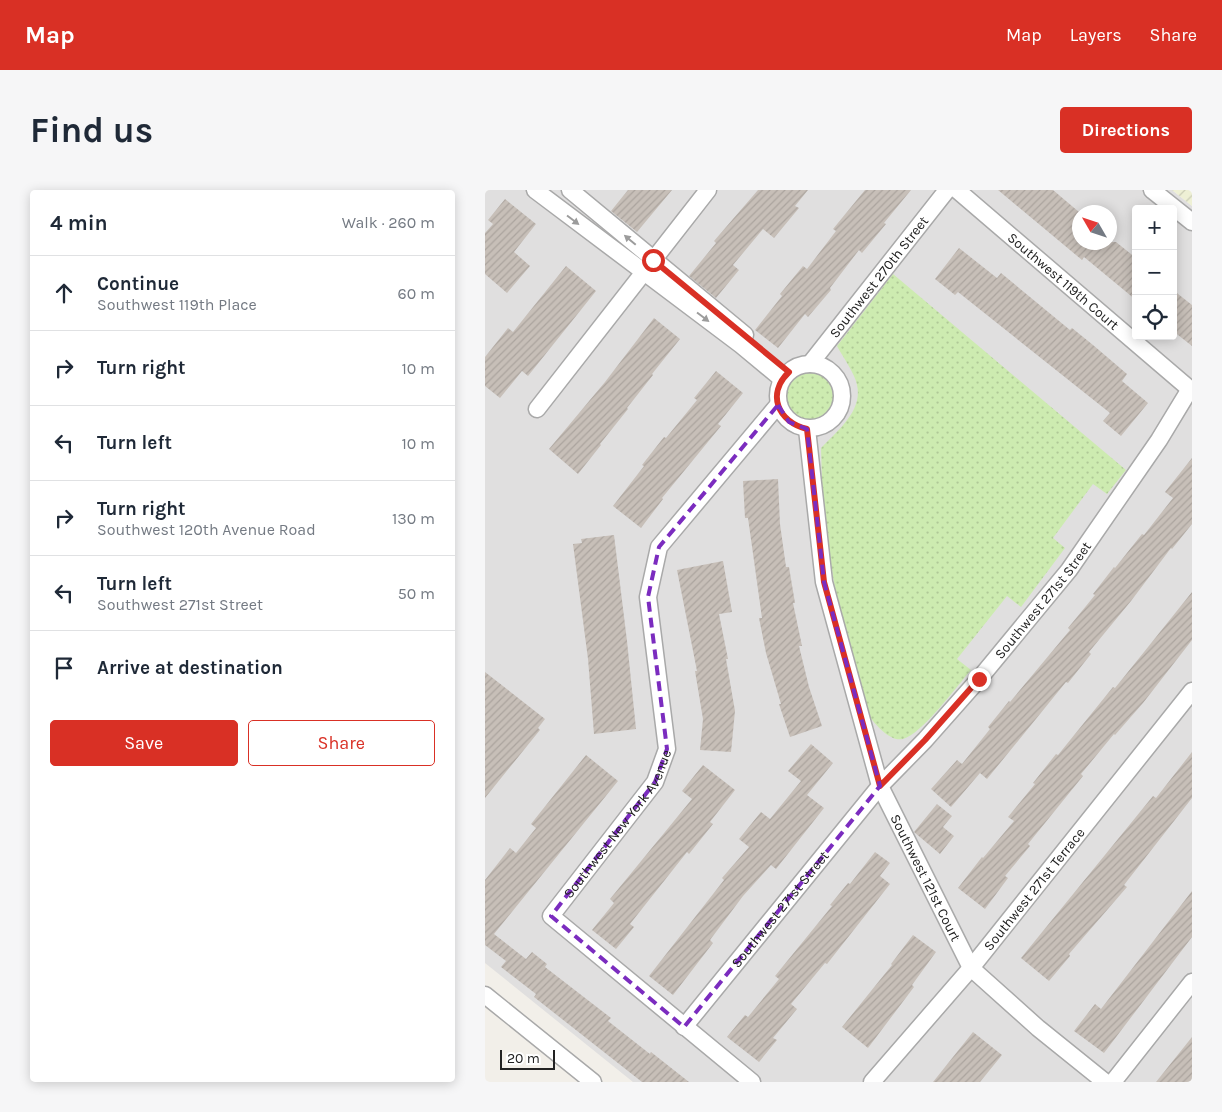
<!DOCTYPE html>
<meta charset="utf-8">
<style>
body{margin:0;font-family:Karla,sans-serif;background:#f6f6f7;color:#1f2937}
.controls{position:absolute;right:15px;top:15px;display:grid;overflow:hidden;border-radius:5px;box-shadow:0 2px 12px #0003}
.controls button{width:45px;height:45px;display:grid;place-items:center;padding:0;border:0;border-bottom:1px solid #e0e1e3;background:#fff;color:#1f2937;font:25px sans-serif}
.compass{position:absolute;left:587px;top:15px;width:45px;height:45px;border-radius:50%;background:#fff;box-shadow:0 2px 12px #0003;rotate:309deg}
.scale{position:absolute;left:15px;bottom:12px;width:55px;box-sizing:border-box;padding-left:5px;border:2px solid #222;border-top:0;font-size:14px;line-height:18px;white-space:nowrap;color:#222;-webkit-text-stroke:4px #fff;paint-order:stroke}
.stop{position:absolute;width:15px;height:15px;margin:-11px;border:4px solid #d93025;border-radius:50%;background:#fff}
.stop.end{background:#d93025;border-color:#fff;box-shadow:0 1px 5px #0008}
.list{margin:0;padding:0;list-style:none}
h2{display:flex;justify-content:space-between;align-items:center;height:65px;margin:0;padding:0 20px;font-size:21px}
h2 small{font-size:16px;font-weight:400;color:#747a83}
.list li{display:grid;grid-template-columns:32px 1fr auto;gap:15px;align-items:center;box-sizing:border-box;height:75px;padding:0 20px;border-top:1px solid #e0e1e3}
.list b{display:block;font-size:19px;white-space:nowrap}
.list p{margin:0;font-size:16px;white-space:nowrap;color:#747a83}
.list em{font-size:16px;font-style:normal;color:#747a83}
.actions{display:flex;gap:10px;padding:15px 20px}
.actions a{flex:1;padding:11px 0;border:1px solid #d93025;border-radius:5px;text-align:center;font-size:18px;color:#d93025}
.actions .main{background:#d93025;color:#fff}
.icon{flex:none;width:28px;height:28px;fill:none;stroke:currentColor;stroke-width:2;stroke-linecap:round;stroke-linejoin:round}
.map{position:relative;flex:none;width:707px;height:892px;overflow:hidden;border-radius:5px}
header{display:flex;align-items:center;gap:30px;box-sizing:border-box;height:70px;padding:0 25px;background:#d93025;color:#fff}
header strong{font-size:24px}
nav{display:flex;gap:28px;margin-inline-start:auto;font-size:18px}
.intro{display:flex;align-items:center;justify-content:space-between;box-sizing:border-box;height:120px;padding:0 30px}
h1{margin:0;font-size:35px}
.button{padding:12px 22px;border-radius:5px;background:#d93025;color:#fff;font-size:18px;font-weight:700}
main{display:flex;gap:30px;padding:0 30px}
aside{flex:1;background:#fff;border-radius:5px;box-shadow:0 2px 12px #0003}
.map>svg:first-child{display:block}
</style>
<header>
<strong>Map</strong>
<nav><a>Map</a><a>Layers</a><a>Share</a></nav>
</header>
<div class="intro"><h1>Find us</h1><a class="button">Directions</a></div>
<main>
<aside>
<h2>4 min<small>Walk · 260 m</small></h2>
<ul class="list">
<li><svg class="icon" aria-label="ahead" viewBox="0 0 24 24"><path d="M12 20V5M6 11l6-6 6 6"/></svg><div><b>Continue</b><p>Southwest 119th Place</p></div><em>60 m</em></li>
<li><svg class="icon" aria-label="right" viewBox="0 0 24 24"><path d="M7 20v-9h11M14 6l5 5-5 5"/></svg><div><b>Turn right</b></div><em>10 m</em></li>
<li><svg class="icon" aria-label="left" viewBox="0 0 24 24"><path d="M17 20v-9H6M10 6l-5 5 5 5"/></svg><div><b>Turn left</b></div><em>10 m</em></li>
<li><svg class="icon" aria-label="right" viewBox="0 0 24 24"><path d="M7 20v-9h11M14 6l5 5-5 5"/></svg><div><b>Turn right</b><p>Southwest 120th Avenue Road</p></div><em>130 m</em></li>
<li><svg class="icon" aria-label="left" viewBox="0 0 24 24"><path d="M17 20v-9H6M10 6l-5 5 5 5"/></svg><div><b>Turn left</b><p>Southwest 271st Street</p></div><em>50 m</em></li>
<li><svg class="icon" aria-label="arrive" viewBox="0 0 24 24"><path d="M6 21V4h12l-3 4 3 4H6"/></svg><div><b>Arrive at destination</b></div></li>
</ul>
<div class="actions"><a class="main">Save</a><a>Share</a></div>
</aside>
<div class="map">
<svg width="707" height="892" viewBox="0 0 707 892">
<defs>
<pattern id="farmland-furrows" width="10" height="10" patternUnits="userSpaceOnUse" patternTransform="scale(1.25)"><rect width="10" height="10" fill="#eef0d5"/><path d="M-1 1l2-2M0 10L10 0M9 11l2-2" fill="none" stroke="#ccceb7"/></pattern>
<pattern id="grass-dots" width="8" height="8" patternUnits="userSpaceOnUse" patternTransform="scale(1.25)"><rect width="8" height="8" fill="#cdebb0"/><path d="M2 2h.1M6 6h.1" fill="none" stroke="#b0c997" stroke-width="1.8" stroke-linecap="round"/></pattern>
<pattern id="building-hatch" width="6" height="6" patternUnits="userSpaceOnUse" patternTransform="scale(1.25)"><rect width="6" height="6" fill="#c7bfb8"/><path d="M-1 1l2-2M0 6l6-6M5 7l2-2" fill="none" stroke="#aba49e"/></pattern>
</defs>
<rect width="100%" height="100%" fill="#f2efe9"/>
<path fill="#e0dfdf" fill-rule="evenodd" d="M0 0H687L707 16V892H148L0 773ZM651 19H688V146H651ZM594 22H624V52H594Z"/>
<path fill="url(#farmland-furrows)" d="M687 0H707V16Z"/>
<path fill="url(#grass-dots)" d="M408 84 641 280 622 304 608 294 568 348 580 358 536 417 522 406 472 469 486 480C472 496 437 544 418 549 405 552 391 535 384 526L354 423 338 325 336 258C352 241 378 221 372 195 370 184 358 167 352 156Z
M300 205a25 25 0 1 1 50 0a25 25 0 1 1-50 0Z"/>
<path fill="url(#building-hatch)" d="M143 0H187L152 42 126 21Z
M273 0H323L310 16 314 18 289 48 278 39 248 75 254 80 231 108 204 86 231 53 229 51Z
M380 0H426L399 33 401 34 377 63 374 60 345 98 346 100 323 127 320 124 293 158 270 140 297 106 295 104 318 76 322 79 351 41 348 39Z
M513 0H568L594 22V52H631L651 68V110L599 67 597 70Z
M20 9 51 34 29 62 45 76 22 103 0 84V43L8 34 3 30Z
M474 58 512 88 516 83 585 140 587 138 608 155 642 184 637 191 663 213 636 246 618 231 625 223 473 102 470 105 450 89Z
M81 76 111 101 43 186 37 181 15 208 0 196V167L23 138 28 142Z
M688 100 707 115V156L688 141Z
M169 128 195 149 167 184 168 185 142 218 143 219 115 254 116 255 93 284 64 259 120 192Z
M231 181 258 203 233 234 236 236 177 308 178 309 156 338 128 316 159 276 157 275 179 247 181 248 212 210 209 208Z
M707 268V334L687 359 686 358 646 411 604 462 606 464 583 493 581 492 502 589 495 583 466 617 446 599 472 570 477 574 505 539 503 537 524 511 525 512 585 440 583 438 610 405 608 404 629 377 630 378 657 344 659 345 688 308 680 302Z
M293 289 295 334 301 377H304L310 413H308L317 456H314L324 497 337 536 305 547 294 514H296L281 463 274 428H277L263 328H260L258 291Z
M129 345 142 451 151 539 109 544 103 469 88 354 97 353 96 349Z
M238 371 247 422 234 424 243 469H241L250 521 246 562 215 560 218 529 210 481H212L192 380Z
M707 402V450L658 513 630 545 629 544 596 584 598 586 543 654 545 656 520 686 523 688 500 719 473 698 497 667 498 668 529 631 523 627 550 594 548 593 571 564 573 565 628 497 630 498 659 462Z
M0 482 60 529 53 538 55 540 0 608Z
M326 554 348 573 322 605 339 618 291 679 286 675 258 706 225 750 228 753 188 805 164 786 239 690 237 688 264 657 254 649 276 622 285 629 316 591 303 581Z
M707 562V608L639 695 642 697 584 764 585 766 564 791 536 768 668 606 671 608Z
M101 565 133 591 9 744 41 769 47 762 62 774 60 777 126 828 123 831 165 864 166 862 204 892H157L49 807 51 804 16 777 21 771 0 755V690L25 658 31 663 51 638 46 634Z
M218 575 250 600 225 632 228 634 204 664 202 662 145 734 149 737 131 759 107 740 129 713 125 709 207 609 197 601Z
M452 614 467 626 458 637 469 646 455 664 429 642Z
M390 662 405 673 395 686 405 694 342 774 340 773 306 814 312 819 288 848 292 850 274 872 242 847 260 825 263 827 294 789 290 786 347 716 345 715 363 693 365 694Z
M707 701V747L619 863 589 841 610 814 616 819Z
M428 745 451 762 427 795 429 797 383 858 357 837 407 775 406 774Z
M488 842 517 865 495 892H448Z
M707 847V892H671Z"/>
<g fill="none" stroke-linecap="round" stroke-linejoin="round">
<g stroke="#a9a9a9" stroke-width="19">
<g id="street">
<path d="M50 0 256 155 297 189"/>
<path d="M85 0 260 145"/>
<path id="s1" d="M472 0 707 201"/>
<path d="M667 0 707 32"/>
<circle cx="325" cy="206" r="32"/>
<path id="s2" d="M325 174 462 0"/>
<path d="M52 219 223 0"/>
<path id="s3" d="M322 239 339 392 395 596 486 778 553 838 620 892"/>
<path d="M0 805 108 892"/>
<path id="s4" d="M199 837 395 596 440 550 494 489 584 380 674 250 705 199"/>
<path id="s5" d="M267 892 66 726 170 592 182 559 163 407 174 357 293 215"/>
<path id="s6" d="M387 892 486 778 707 501"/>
<path d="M628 892 707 792"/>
</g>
</g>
<use href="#street" stroke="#fff" stroke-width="16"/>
</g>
<defs><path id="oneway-solid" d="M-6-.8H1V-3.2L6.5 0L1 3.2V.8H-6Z" transform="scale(1.25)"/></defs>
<g fill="#9c9c9c">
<use href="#oneway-solid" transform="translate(88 30) rotate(37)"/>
<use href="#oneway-solid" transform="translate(145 50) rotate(-140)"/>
<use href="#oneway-solid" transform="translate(218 127) rotate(37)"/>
</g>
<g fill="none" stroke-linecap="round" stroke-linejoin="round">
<path stroke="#d93025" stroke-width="6" d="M168 70 304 182C281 204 293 232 322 239L339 392 395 596 440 550 494 489"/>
</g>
<path fill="none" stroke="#7b2cbf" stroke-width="4" stroke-dasharray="10 6" stroke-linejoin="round" d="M293 215 304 232 322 239 339 392 395 596 199 837 66 726 170 592 182 559 163 407 174 357Z"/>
<g text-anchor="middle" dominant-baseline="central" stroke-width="5" stroke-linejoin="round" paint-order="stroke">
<g font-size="14" fill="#222" stroke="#fff">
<text stroke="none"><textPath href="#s2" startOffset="111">Southwest 270th Street</textPath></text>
<text stroke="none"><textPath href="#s1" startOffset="140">Southwest 119th Court</textPath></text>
<text stroke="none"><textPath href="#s4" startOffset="558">Southwest 271st Street</textPath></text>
<text stroke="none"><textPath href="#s5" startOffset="375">Southwest New York Avenue</textPath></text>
<text stroke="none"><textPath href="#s3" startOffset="468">Southwest 121st Court</textPath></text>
<text stroke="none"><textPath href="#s6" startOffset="252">Southwest 271st Terrace</textPath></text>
<text stroke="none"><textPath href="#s4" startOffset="152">Southwest 271st Street</textPath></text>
</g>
</g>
</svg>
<div class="controls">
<button>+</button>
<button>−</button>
<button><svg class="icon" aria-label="locate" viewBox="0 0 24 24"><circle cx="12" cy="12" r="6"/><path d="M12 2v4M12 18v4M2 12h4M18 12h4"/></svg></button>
</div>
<svg class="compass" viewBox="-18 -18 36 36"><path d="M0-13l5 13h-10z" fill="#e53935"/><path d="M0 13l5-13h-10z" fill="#747a83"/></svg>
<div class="scale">20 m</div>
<div class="stop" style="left:168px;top:70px"></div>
<div class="stop end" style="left:494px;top:489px"></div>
</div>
</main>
